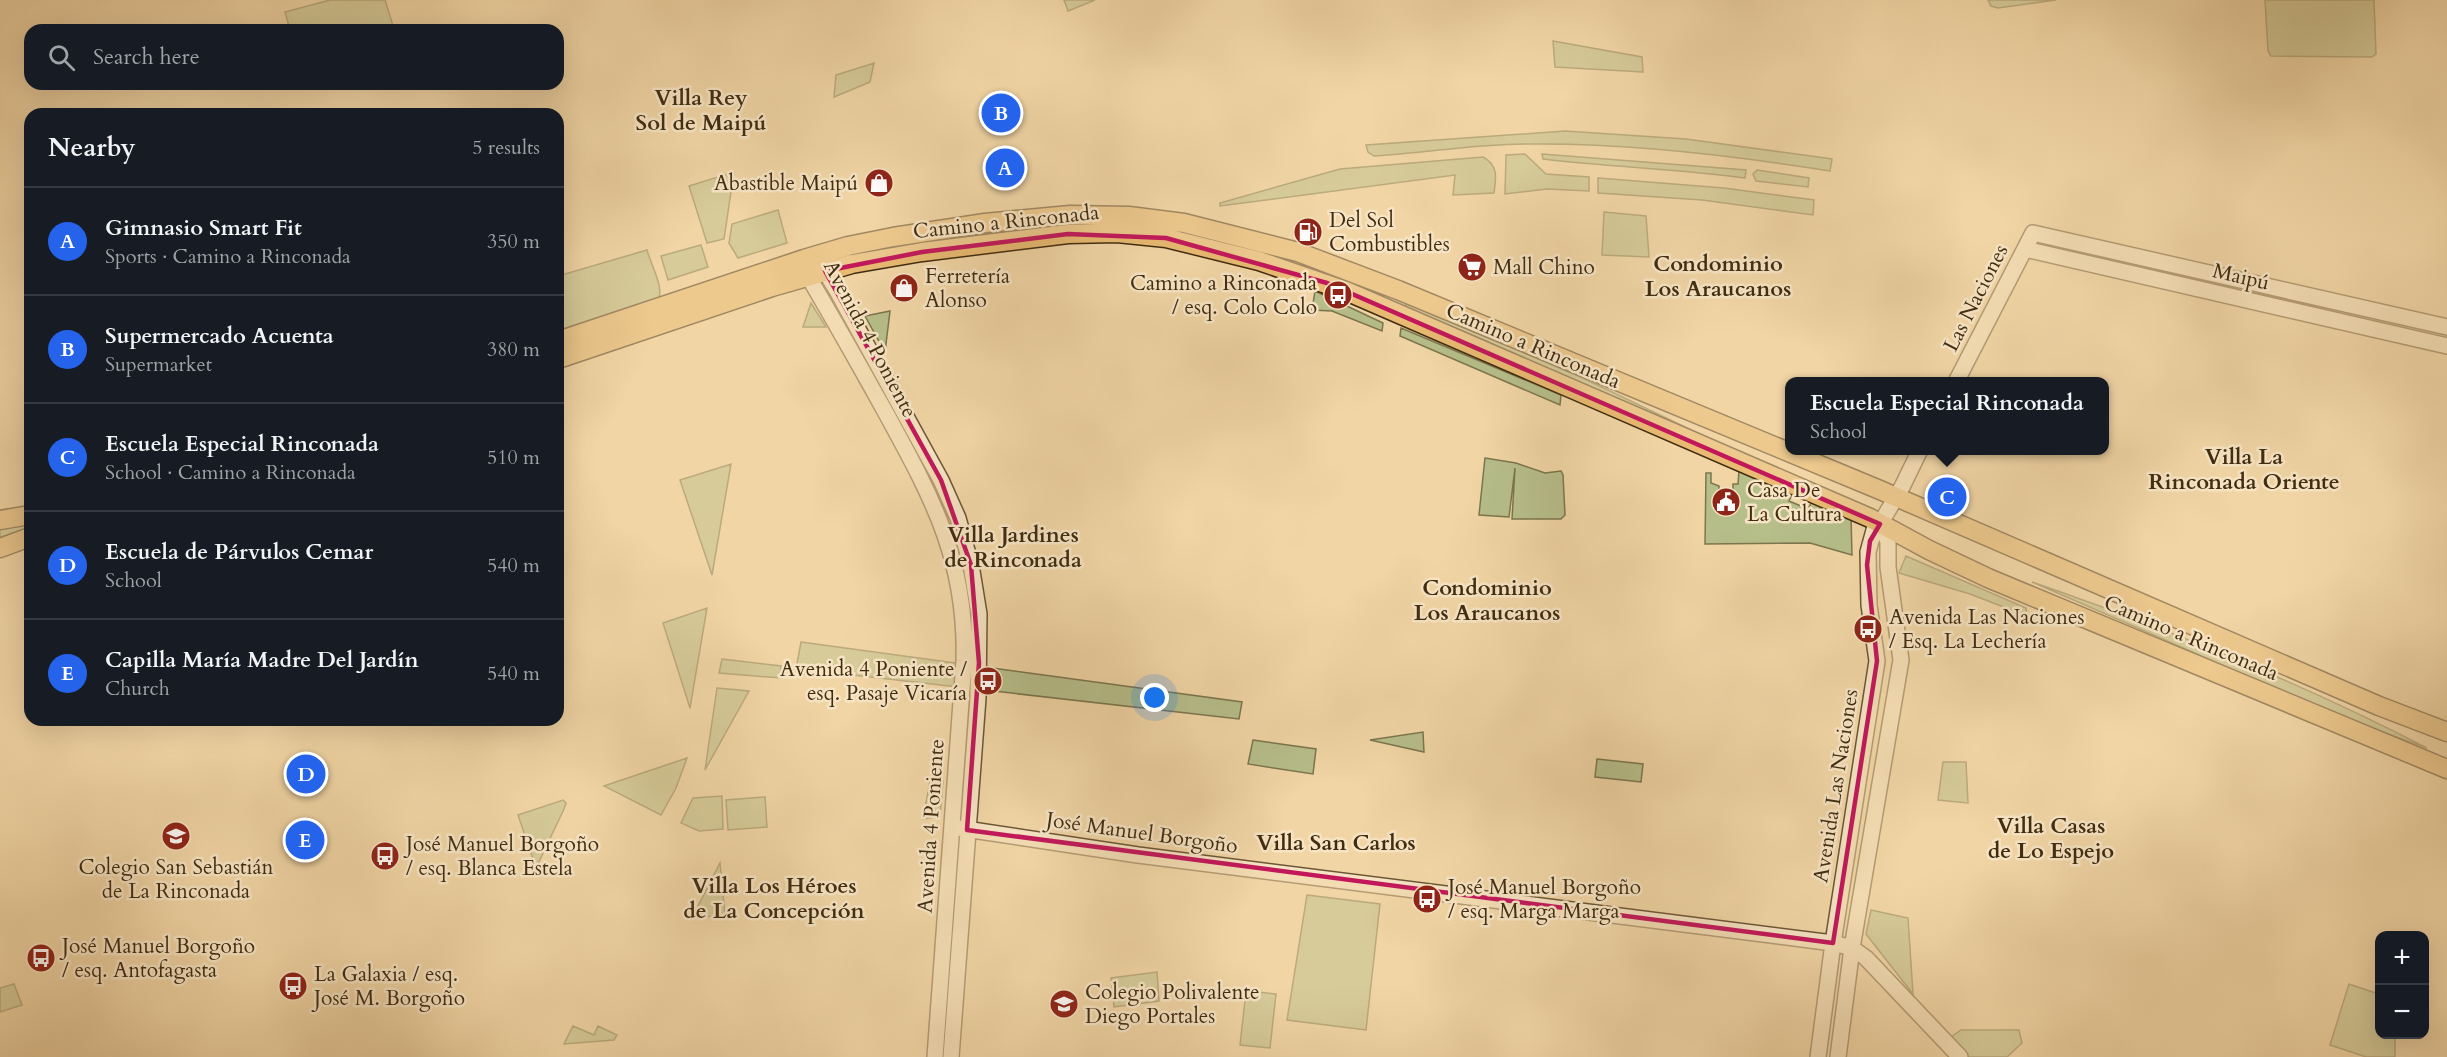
<!DOCTYPE html>
<meta charset="utf-8">
<style>
body{margin:0;font-family:Cardo,serif;background:#20242c;color:#f1f3f6}
.controls{position:absolute;right:18px;bottom:18px;display:grid;overflow:hidden;border-radius:12px;box-shadow:0 6px 24px #0002}
.controls button{width:54px;height:54px;display:grid;place-items:center;padding:0;border:0;border-bottom:2px solid #363941;background:#171b24;color:#f1f3f6;font:30px sans-serif}
.you{position:absolute;left:1155px;top:698px;width:21px;height:21px;margin:-15px;border:4px solid #fff;border-radius:50%;background:#1a73e8;box-shadow:0 0 0 9px #1a73e833}
.badge{display:grid;place-items:center;width:39px;height:39px;border-radius:50%;background:#2563eb;color:#fff;font-size:20px;font-weight:700}
.pin{position:absolute;translate:-50% -50%;border:3px solid #fff;box-shadow:0 2px 6px #0006}
.popup{position:absolute;left:1785px;top:377px;width:324px;height:78px;box-sizing:border-box;display:grid;place-content:center;border-radius:12px;background:#171b24;filter:drop-shadow(0 2px 4px #0005);font-size:20px;white-space:nowrap;color:#9ea1a6}
.popup b{font-size:22px;color:#f1f3f6}
.popup::after{content:'';position:absolute;left:50%;top:100%;margin-left:-12px;border:12px solid transparent;border-top-color:#171b24}
.list{margin:0;padding:0;list-style:none}
h2{display:flex;justify-content:space-between;align-items:center;height:78px;margin:0;padding:0 24px;font-size:26px}
h2 small{font-size:20px;font-weight:400;color:#9ea1a6}
.list li{display:grid;grid-template-columns:39px 1fr auto;gap:18px;align-items:center;box-sizing:border-box;height:108px;padding:0 24px;border-top:2px solid #363941}
.list b{display:block;font-size:22px;white-space:nowrap}
.list p{margin:0;font-size:20px;white-space:nowrap;color:#9ea1a6}
.list em{font-size:20px;font-style:normal;color:#9ea1a6}
.icon{flex:none;width:33px;height:33px;fill:none;stroke:currentColor;stroke-width:2;stroke-linecap:round;stroke-linejoin:round}
.map{position:relative;flex:none;width:2447px;height:1057px;overflow:hidden}
.search{position:absolute;background:#171b24;box-shadow:0 6px 24px #0002;left:24px;top:24px;width:540px;height:66px;display:flex;align-items:center;gap:15px;box-sizing:border-box;padding:0 21px;border-radius:18px;color:#9ea1a6;font-size:22px}
.panel{position:absolute;background:#171b24;box-shadow:0 6px 24px #0002;left:24px;top:108px;width:540px;height:618px;border-radius:18px}
.map>svg:first-child{display:block}
</style>
<div class="map">
<svg width="2447" height="1057" viewBox="0 0 2447 1057">
<rect width="100%" height="100%" fill="#f1d5a5"/>
<filter id="stains"><feTurbulence type="fractalNoise" baseFrequency=".00333" numOctaves="4"/><feColorMatrix values="0 0 0 0 .2 0 0 0 0 .09 0 0 0 0 .02 0 0 0 .5 -.17"/></filter>
<radialGradient id="worn" r=".72"><stop offset=".6" stop-color="#630" stop-opacity="0"/><stop offset="1" stop-color="#630" stop-opacity=".3"/></radialGradient>
<path fill="#b6be8a" stroke="#7c754d" stroke-width="1.5" d="M330 0H385L394 29 290 30 285 12Z
M1064 0H1095L1068 11Z
M1988 0H2056L1998 8 1991 6Z
M2265 0H2374L2376 54 2372 57 2271 56 2268 51Z
M1553 41 1642 57 1643 72 1555 67Z
M874 63 870 82 834 97 836 75Z
M1565 131 1686 139 1832 159 1830 171C1736 156 1639 144 1543 144 1487 143 1430 152 1374 156L1368 152 1366 145Z
M1525 154 1546 174 1589 177V191L1547 189 1505 194 1506 155Z
M1542 154 1746 170 1745 178C1678 169 1610 167 1543 159Z
M1483 157C1499 166 1496 178 1494 193L1453 195 1455 175 1220 206V203L1340 169Z
M1757 170 1809 178 1808 187 1756 181 1753 174Z
M734 172 724 239 707 243 689 186Z
M1598 178 1724 188 1814 200 1813 215 1702 200 1598 193Z
M778 210 787 243 738 258 729 243 732 224Z
M1604 212 1646 216 1649 257 1602 255Z
M701 245 708 267 668 280 661 256Z
M647 250C651 266 666 289 657 303L558 335V276Z
M2109 256 2447 331V339L2110 261Z
M1315 291 1383 323 1382 331 1332 311 1312 310Z
M1410 302 1587 380 1710 439 1574 383 1406 310 1404 306Z
M811 303 826 327H803Z
M890 311 885 352 865 316Z
M1401 328 1561 395 1560 405 1400 336Z
M1485 458 1516 463 1545 473 1561 471 1563 475 1565 515 1561 519H1512L1515 468 1509 517 1479 515Z
M731 464 712 575 680 480Z
M1739 470 1793 493 1789 501 1808 509 1812 501 1851 517 1852 555 1810 543 1705 544 1706 473H1711V483L1719 486V513L1733 512V484H1738Z
M30 520V533L0 544V525Z
M1906 556 2026 608 2027 616 1970 594 1899 573Z
M2032 582C2165 628 2302 683 2427 748L2342 717Z
M707 608 690 708 663 623Z
M801 642 1242 702 1239 719 826 672 799 675 796 669Z
M722 659 781 666V678L719 673Z
M717 688 749 691 705 770Z
M1423 732 1424 752 1370 740Z
M1253 740 1316 749 1313 774 1248 764Z
M687 758 676 788 661 815 604 786Z
M1597 759 1643 764 1641 782 1595 777Z
M1943 762H1966L1968 803 1938 800Z
M930 781H943L940 816 923 819Z
M722 796 723 829 699 831 681 823 693 798Z
M765 797 767 827 728 830 726 800Z
M563 800 566 803 564 809 536 868 518 815Z
M720 863 725 915 692 918Z
M1307 895 1380 904 1366 1030 1287 1020Z
M1871 910 1908 918 1913 994 1866 934Z
M1157 972 1159 1001 1114 1007 1111 978Z
M14 984 22 1005 0 1012V988Z
M2349 984 2379 994 2380 1034 2395 1035V1057H2366L2330 1045Z
M1246 991 1276 994 1270 1048 1240 1045Z
M573 1026 594 1035 598 1026 617 1035 614 1040 564 1044Z
M1961 1030H2019L2022 1043 2007 1057H1965L1948 1039Z"/>
<g fill="none" stroke-linecap="round" stroke-linejoin="round">
<g stroke="#6d5635" stroke-width="18">
<path id="minor" d="M2025 249 2447 346
M817 266 825 271 836 289 941 480 958 518 971 565 979 614 978 698 951 1057
M806 267 808 276C835 322 861 368 887 415 933 499 967 562 964 661L935 1057
M1956 382 2033 233 2447 327
M952 827 1138 855 1833 943 1852 948 1866 958 1960 1057
M1818 1057 1833 943 1877 661 1869 605 1868 552 1874 530 1880 524 1902 487 1920 450
M1838 1057 1852 948 1901 660 1888 567V541L1880 524"/>
</g>
<g stroke="#412c10" stroke-width="21">
<path id="major" d="M558 341 804 259 848 246 893 237 985 223 1070 215 1129 216 1184 223 1298 252 1398 290 1880 490 2379 706 2447 732
M558 359 772 287 852 264 922 252 1068 234 1117 233 1166 238 1259 261 1346 291 1870 518 1929 550 1988 578 2447 769
M0 520 30 515
M0 548 30 537"/>
</g>
<use href="#minor" stroke="#f6e4c4" stroke-width="15"/>
<use href="#major" stroke="#e8ba72" stroke-width="18"/>
</g>
<path d="M0 0H2447V1057H0ZM1068 234 1166 238 1327 283 1880 524 1870 541 1867 565 1877 661 1833 943 967 830 979 663 971 565 941 480 825 271 922 252Z" fill="#f1d5a5" fill-opacity=".55" fill-rule="evenodd"/>
<path fill="none" stroke="#c2185b" stroke-width="4.5" stroke-linejoin="round" d="M1068 234 1166 238 1327 283 1880 524 1870 541 1867 565 1877 661 1833 943 967 830 979 663 971 565 941 480 825 271 922 252Z"/>
<defs>
<g id="shop-disc" transform="scale(1.5)"><circle r="9.5" fill="#8f2418" stroke="#f6e4c4"/><path d="M-5-2.5h2.3a2.7 3.5 0 0 1 5.4 0H5L5.5 6h-11ZM-1.5-2.5h3a1.5 2.3 0 0 0-3 0Z" fill="#fff"/></g>
<g id="fuel-disc" transform="scale(1.5)"><circle r="9.5" fill="#8f2418" stroke="#f6e4c4"/><path d="M-5.5-6h7V0h2V4h1.3V-2.5L3-4.5l.8-.8L6-3V5H2.5V1h-1V6h-7ZM-4.2-4.7v3.2H.2V-4.7Z" fill="#fff"/></g>
<g id="supermarket-disc" transform="scale(1.5)"><circle r="9.5" fill="#8f2418" stroke="#f6e4c4"/><path d="M-6-5.5h2.5l.6 2H6L4.5 2H-2.5L-4.4-4H-6ZM-1.5 3.2a1.3 1.3 0 1 0 .1 0ZM3 3.2a1.3 1.3 0 1 0 .1 0Z" fill="#fff"/></g>
<g id="bus-disc" transform="scale(1.5)"><circle r="9.5" fill="#8f2418" stroke="#f6e4c4"/><path d="M-5-6H5V4H4V6H2V4H-2V6H-4V4H-5ZM-3.5-4V0h7V-4ZM-3.5 1.2v1.5H-2V1.2ZM2 1.2v1.5H3.5V1.2Z" fill="#fff"/></g>
<g id="civic-disc" transform="scale(1.5)"><circle r="9.5" fill="#8f2418" stroke="#f6e4c4"/><path d="M-.6-6.5H3V-4.5H.6V-3L4-1V1h2V6H-6V1h2V-1L-.6-3ZM-1.2 2.5V6h2.4V2.5Z" fill="#fff"/></g>
<g id="school-disc" transform="scale(1.5)"><circle r="9.5" fill="#8f2418" stroke="#f6e4c4"/><path d="M0-5L7-2L0 1L-7-2ZM-4 1L0 2.5L4 1V4Q0 6-4 4Z" fill="#fff"/></g>
</defs>
<g fill-rule="evenodd">
<use href="#shop-disc" x="879" y="183"/>
<use href="#fuel-disc" x="1308" y="232"/>
<use href="#supermarket-disc" x="1472" y="267"/>
<use href="#shop-disc" x="904" y="288"/>
<use href="#bus-disc" x="1338" y="295"/>
<use href="#civic-disc" x="1726" y="502"/>
<use href="#bus-disc" x="1868" y="629"/>
<use href="#bus-disc" x="988" y="681"/>
<use href="#school-disc" x="176" y="836"/>
<use href="#bus-disc" x="385" y="856"/>
<use href="#bus-disc" x="1427" y="899"/>
<use href="#bus-disc" x="41" y="958"/>
<use href="#bus-disc" x="293" y="986"/>
<use href="#school-disc" x="1064" y="1004"/>
</g>
<g text-anchor="middle" dominant-baseline="central" stroke-width="5" stroke-linejoin="round" paint-order="stroke">
<g font-size="21" fill="#412c10" stroke="#f6e4c4" text-anchor="start">
<text x="858" y="183" text-anchor="end">Abastible Maipú</text>
<text x="1329" y="220">Del Sol<tspan x="1329" dy="24">Combustibles</tspan></text>
<text x="1493" y="267">Mall Chino</text>
<text x="925" y="276">Ferretería<tspan x="925" dy="24">Alonso</tspan></text>
<text x="1317" y="283" text-anchor="end">Camino a Rinconada<tspan x="1317" dy="24">/ esq. Colo Colo</tspan></text>
<text x="1747" y="490">Casa De<tspan x="1747" dy="24">La Cultura</tspan></text>
<text x="1889" y="617">Avenida Las Naciones<tspan x="1889" dy="24">/ Esq. La Lechería</tspan></text>
<text x="967" y="669" text-anchor="end">Avenida 4 Poniente /<tspan x="967" dy="24">esq. Pasaje Vicaría</tspan></text>
<text x="406" y="844">José Manuel Borgoño<tspan x="406" dy="24">/ esq. Blanca Estela</tspan></text>
<text x="176" y="867" text-anchor="middle">Colegio San Sebastián<tspan x="176" dy="24">de La Rinconada</tspan></text>
<text x="1448" y="887">José Manuel Borgoño<tspan x="1448" dy="24">/ esq. Marga Marga</tspan></text>
<text x="62" y="946">José Manuel Borgoño<tspan x="62" dy="24">/ esq. Antofagasta</tspan></text>
<text x="314" y="974">La Galaxia / esq.<tspan x="314" dy="24">José M. Borgoño</tspan></text>
<text x="1085" y="992">Colegio Polivalente<tspan x="1085" dy="24">Diego Portales</tspan></text>
</g>
<g font-size="21" fill="#412c10" stroke="#f6e4c4">
<text transform="translate(1006 222) rotate(-6)">Camino a Rinconada</text>
<text transform="translate(2241 277) rotate(13)">Maipú</text>
<text transform="translate(1976 298) rotate(-63)">Las Naciones</text>
<text transform="translate(870 339) rotate(62)">Avenida 4 Poniente</text>
<text transform="translate(1533 346) rotate(23)">Camino a Rinconada</text>
<text transform="translate(2191 638) rotate(23)">Camino a Rinconada</text>
<text transform="translate(1836 786) rotate(-81)">Avenida Las Naciones</text>
<text transform="translate(931 826) rotate(-86)">Avenida 4 Poniente</text>
<text transform="translate(1142 833) rotate(8)">José Manuel Borgoño</text>
</g>
<g font-size="22" font-weight="bold" fill="#412c10" stroke="#f6e4c4">
<text x="701" y="98">Villa Rey<tspan x="701" dy="25">Sol de Maipú</tspan></text>
<text x="1718" y="264">Condominio<tspan x="1718" dy="25">Los Araucanos</tspan></text>
<text x="2244" y="457">Villa La<tspan x="2244" dy="25">Rinconada Oriente</tspan></text>
<text x="1013" y="535">Villa Jardines<tspan x="1013" dy="25">de Rinconada</tspan></text>
<text x="1487" y="588">Condominio<tspan x="1487" dy="25">Los Araucanos</tspan></text>
<text x="2051" y="826">Villa Casas<tspan x="2051" dy="25">de Lo Espejo</tspan></text>
<text x="1336" y="843">Villa San Carlos</text>
<text x="774" y="886">Villa Los Héroes<tspan x="774" dy="25">de La Concepción</tspan></text>
</g>
</g>
<rect width="100%" height="100%" filter="url(#stains)"/>
<rect width="100%" height="100%" fill="url(#worn)"/>
</svg>
<div class="controls">
<button>+</button>
<button>−</button>
</div>
<div class="you"></div>
<div class="pin badge" style="left:1005px;top:168px">A</div>
<div class="pin badge" style="left:1001px;top:113px">B</div>
<div class="pin badge" style="left:1947px;top:497px">C</div>
<div class="popup"><b>Escuela Especial Rinconada</b>School</div>
<div class="pin badge" style="left:306px;top:774px">D</div>
<div class="pin badge" style="left:305px;top:840px">E</div>
<div class="search"><svg class="icon" aria-label="search" viewBox="0 0 24 24"><circle cx="10" cy="10" r="6"/><path d="M15 15l6 6"/></svg>Search here</div>
<section class="panel">
<h2>Nearby<small>5 results</small></h2>
<ul class="list">
<li><span class="badge">A</span><div><b>Gimnasio Smart Fit</b><p>Sports · Camino a Rinconada</p></div><em>350 m</em></li>
<li><span class="badge">B</span><div><b>Supermercado Acuenta</b><p>Supermarket</p></div><em>380 m</em></li>
<li><span class="badge">C</span><div><b>Escuela Especial Rinconada</b><p>School · Camino a Rinconada</p></div><em>510 m</em></li>
<li><span class="badge">D</span><div><b>Escuela de Párvulos Cemar</b><p>School</p></div><em>540 m</em></li>
<li><span class="badge">E</span><div><b>Capilla María Madre Del Jardín</b><p>Church</p></div><em>540 m</em></li>
</ul>
</section>
</div>
